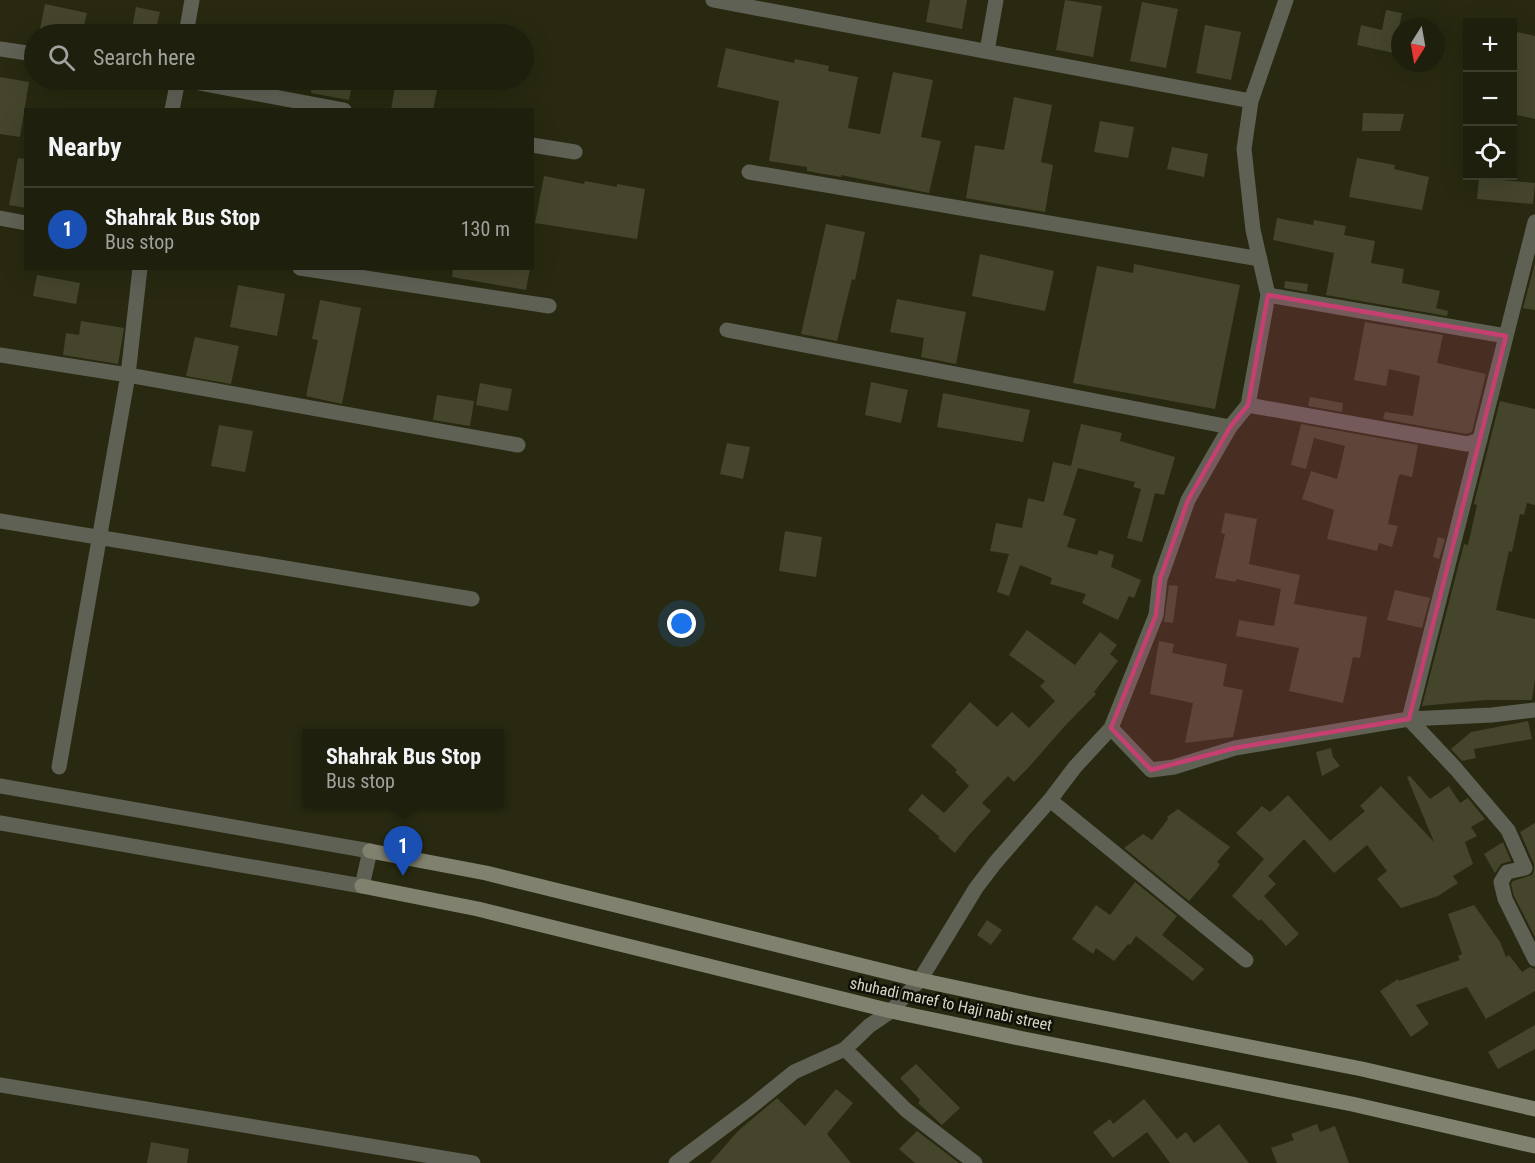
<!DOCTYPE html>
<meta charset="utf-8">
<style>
body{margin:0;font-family:"Roboto Condensed",sans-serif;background:#2b2c1a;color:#f1f3f6}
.controls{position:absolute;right:18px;top:18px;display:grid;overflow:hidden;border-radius:0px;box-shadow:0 6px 24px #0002}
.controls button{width:54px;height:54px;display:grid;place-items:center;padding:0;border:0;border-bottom:2px solid #3c3d2d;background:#1e1f0c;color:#f1f3f6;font:30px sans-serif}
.compass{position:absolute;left:1391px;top:18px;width:54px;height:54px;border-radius:50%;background:#1e1f0c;box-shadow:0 6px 24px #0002;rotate:191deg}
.you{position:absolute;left:682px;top:624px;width:21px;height:21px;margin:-15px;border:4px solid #fff;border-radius:50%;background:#1a73e8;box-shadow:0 0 0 9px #1a73e833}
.badge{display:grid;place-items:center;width:39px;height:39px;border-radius:50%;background:#e98efe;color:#fff;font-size:20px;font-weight:700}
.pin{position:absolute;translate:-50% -50px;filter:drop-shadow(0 2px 3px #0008)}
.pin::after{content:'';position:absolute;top:32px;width:21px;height:18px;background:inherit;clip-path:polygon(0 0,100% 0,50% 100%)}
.popup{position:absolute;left:303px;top:729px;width:201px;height:78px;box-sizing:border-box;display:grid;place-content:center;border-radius:0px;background:#1e1f0c;filter:drop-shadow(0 2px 4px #0005);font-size:20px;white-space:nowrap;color:#a1a29d}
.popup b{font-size:22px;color:#f1f3f6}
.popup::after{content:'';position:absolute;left:50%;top:100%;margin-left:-12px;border:12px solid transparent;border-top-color:#1e1f0c}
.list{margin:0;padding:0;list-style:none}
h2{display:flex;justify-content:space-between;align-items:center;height:78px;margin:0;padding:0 24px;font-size:26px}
h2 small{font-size:20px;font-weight:400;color:#a1a29d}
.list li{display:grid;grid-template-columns:39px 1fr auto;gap:18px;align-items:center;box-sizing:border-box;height:84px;padding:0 24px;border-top:2px solid #3c3d2d}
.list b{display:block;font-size:22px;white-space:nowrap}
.list p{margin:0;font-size:20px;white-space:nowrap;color:#a1a29d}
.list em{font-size:20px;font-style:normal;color:#a1a29d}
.icon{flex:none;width:33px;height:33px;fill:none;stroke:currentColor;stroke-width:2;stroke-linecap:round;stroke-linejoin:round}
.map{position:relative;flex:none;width:1535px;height:1163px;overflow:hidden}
.search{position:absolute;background:#1e1f0c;box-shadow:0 6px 24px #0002;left:24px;top:24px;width:510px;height:66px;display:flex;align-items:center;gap:15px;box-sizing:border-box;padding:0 21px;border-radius:33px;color:#a1a29d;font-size:22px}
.panel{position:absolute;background:#1e1f0c;box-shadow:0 6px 24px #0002;left:24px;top:108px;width:510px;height:162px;border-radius:0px}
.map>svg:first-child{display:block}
</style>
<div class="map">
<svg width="1535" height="1163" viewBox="0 0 1535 1163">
<rect width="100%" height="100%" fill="#282910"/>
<path fill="#45452c" d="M930 0H967L962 29 926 22Z
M1065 0 1102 6 1093 57 1056 50Z
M1142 2 1178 9 1166 68 1130 61Z
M45 4 87 13 82 34H39Z
M136 7 160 12 155 34H131Z
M1386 10 1402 13 1394 53 1357 45 1361 25 1382 30Z
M1205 25 1241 32 1231 80 1196 73Z
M1512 31 1535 36V119L1512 114Z
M726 48 794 63 795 59 829 66 828 71 858 77 848 128 880 134 893 72 933 80 921 137 941 141 929 193 841 175V177L807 171V167L769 161 779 101 717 87Z
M0 77 29 82 20 137 0 134Z
M313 80H353L349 100 311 93Z
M396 80H439L433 110H391Z
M1014 97 1052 105 1041 162 1053 165 1045 212 966 198 975 145 1004 150Z
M1363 113 1404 114 1400 131H1362Z
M1100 121 1134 127 1128 158 1094 152Z
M1172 147 1208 154 1204 177 1167 169Z
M18 158 26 159V208L9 205Z
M1357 158 1395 165 1394 169 1429 177 1422 210 1349 197Z
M544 176 584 184 585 181 617 187V184L645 189 637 239 535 223Z
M1479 178 1535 183 1533 204 1477 199Z
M1277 218 1313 225 1314 220 1346 226 1344 235 1375 241 1371 263 1404 269 1402 283 1440 291 1436 308 1448 311 1447 316 1326 295 1334 253 1273 240Z
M826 224 865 232 855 280 852 279 837 341 801 334Z
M980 254 1054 271 1045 311 972 296Z
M1535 263V310L1523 308Z
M1134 264 1240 285 1215 409 1073 383 1097 266 1133 273Z
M453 268H530L526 290 452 277Z
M37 275 80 283 76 304 33 296Z
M1285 281 1308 284 1307 292 1284 288Z
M238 285 285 294 277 336 230 327Z
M897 299 966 312 956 364 921 357 924 338 890 332Z
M320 300 361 308 342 404 306 396 318 340 312 339Z
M81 321 124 328 118 364 63 355 66 333 79 335Z
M1365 322 1443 335 1437 363 1486 374 1472 432 1466 434 1383 419 1385 412 1413 416 1420 376 1389 369 1386 386 1354 380Z
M195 337 239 346 231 384 186 376Z
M871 382 908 390 901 423 865 415Z
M480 383 512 389 508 411 476 405Z
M943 393 1030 410 1023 442 937 427Z
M437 395 474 401 470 426 433 420Z
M1310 397 1343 403 1342 412 1308 406Z
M1500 401 1535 409V505L1527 503 1524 515 1520 514 1512 552 1509 551 1496 610 1535 619V679L1532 700H1485L1422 706 1464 544 1468 545 1477 505 1474 504 1475 499Z
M1081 424 1122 433 1120 441 1175 457 1164 495 1155 493 1142 542 1127 538 1141 489 1133 487 1135 482 1078 468 1063 515 1076 519 1067 547 1097 555 1099 550 1114 555 1111 567 1141 580 1134 598 1129 596 1118 620 1082 603 1086 594 1050 584 1052 578 1020 565 1009 596 997 592 1009 554 990 551 996 523 1022 528 1028 498 1044 502 1053 462 1071 466Z
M1301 424 1418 445 1412 477 1400 474 1398 478 1388 524 1398 526 1392 547 1379 543 1377 551 1327 539 1334 510 1302 499 1311 471 1337 479 1345 446 1314 438 1306 469 1291 465Z
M219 425 253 431 245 472 211 466Z
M727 443 750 447 743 479 720 474Z
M1225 513 1257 519 1249 564 1300 575 1294 604 1367 617 1360 658 1353 657 1343 703 1289 691 1299 648 1236 636 1239 620 1274 626 1281 589 1236 579V582L1215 578 1225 534 1221 533Z
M785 531 822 537 816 577 779 571Z
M1438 537 1445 539 1439 559 1433 557Z
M1169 585 1178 586 1173 623 1164 622Z
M1395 590 1430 598 1422 628 1387 620Z
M1027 630 1075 665 1100 632 1117 645 1110 654 1118 661 1094 692 1096 694 1063 728 1029 767 1014 782 1008 776 982 803 991 811 969 835 955 853 938 838 940 837 908 810 922 794 944 813 969 786 955 772 957 770 931 746 970 702 997 727 1012 712 1029 728 1055 701 1040 686 1045 681 1009 655Z
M1159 641 1174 644 1172 653 1227 664 1223 686 1243 690 1233 737 1185 743 1193 703 1150 694Z
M1528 721 1532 739 1474 749 1476 758 1462 761 1451 749 1471 732Z
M1331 748 1333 757 1340 766 1322 776 1316 752Z
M1410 776 1430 799 1449 786 1460 803 1468 798 1485 819 1471 827 1477 836 1465 842 1473 864 1453 876 1458 883 1438 896 1401 908 1377 879 1387 871 1367 845 1334 873 1304 839 1268 876 1276 884 1264 896 1299 934 1286 946 1261 919 1259 921 1232 896 1264 859 1236 833 1262 806 1270 812 1288 795 1330 841 1365 811 1360 806 1381 786 1434 842 1407 777Z
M1178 809 1230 847 1217 862 1220 864 1217 869 1189 901 1124 848 1143 834 1152 840 1168 819 1167 817Z
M1535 823V937L1514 896 1511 884 1513 881 1532 875 1534 870V864L1520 832Z
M1503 842 1511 861 1501 864 1495 873 1484 854Z
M1135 882 1177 916 1162 935 1204 969 1193 981 1136 936 1130 945 1128 944 1114 961 1096 948 1093 954 1072 939 1096 905 1110 915Z
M1474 905 1500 942 1506 957 1509 955 1522 972 1530 967 1535 969V991L1486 1019 1467 987 1416 1005 1429 1024 1411 1037 1380 991 1398 979 1399 981 1460 960 1458 956 1462 954 1448 914Z
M987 920 1002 930 991 945 977 935Z
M1535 1025V1049L1498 1069 1488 1052Z
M916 1064 960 1108 942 1125 918 1103 920 1100 900 1078Z
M836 1089 853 1103 827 1134 851 1163H710L738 1131 777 1098 805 1126Z
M1144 1099 1177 1139 1186 1132 1194 1143 1219 1124 1249 1163H1170L1147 1132 1113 1158 1093 1132 1110 1119 1113 1124Z
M1317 1124 1320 1132 1335 1126 1349 1163H1277L1271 1148 1294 1140 1291 1134Z
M917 1131 959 1163H915L899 1149Z
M151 1142 189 1149 187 1163H147Z"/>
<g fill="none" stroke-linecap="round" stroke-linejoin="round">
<path stroke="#606155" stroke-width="15" d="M713 0 1251 101
M186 34 192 0
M0 49 34 54
M987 51 996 0
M183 80 344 110
M172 110 178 80
M532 145 575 152
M749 172 1260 259
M0 218 26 223
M1535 222 1409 719 1456 769 1508 830 1525 868 1507 872 1501 882 1505 899 1535 959
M300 268 549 306
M1268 295 1506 336
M727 330 1230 427
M0 355 128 375 518 445
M1248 405 1467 444 1480 440
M0 521 472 599
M1111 728 1151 770 1174 767 1235 748 1409 719 1492 715 1535 710
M59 767 128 375 140 268
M0 786 370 851 362 886 0 823
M1050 800 1246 960
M845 1049 906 1110 975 1163
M0 1085 473 1163
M676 1163 752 1106 794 1072 845 1049 869 1026 891 1011 920 980 976 888 995 863 1050 800 1075 767 1111 728 1156 615 1160 579 1188 500 1230 427 1248 405 1268 295 1253 230 1244 149 1251 101 1286 0"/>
<path stroke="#80816f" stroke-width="15" d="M370 851 486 873 920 980 1032 1004 1362 1069 1535 1109
M362 886 478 909 891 1011 1024 1039 1352 1104 1535 1146"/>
</g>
<path fill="#c63f71" fill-opacity="0.2" stroke="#c63f71" stroke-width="4.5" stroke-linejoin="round" d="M1268 295 1506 336 1409 719 1235 748 1151 770 1111 728 1156 615 1160 579 1188 500 1230 427 1248 405Z"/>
<g text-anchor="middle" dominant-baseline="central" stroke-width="5" stroke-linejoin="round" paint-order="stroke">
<g font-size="16" fill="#d8d9ca" stroke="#111107">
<text transform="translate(951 1004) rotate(12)">shuhadi maref to Haji nabi street</text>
</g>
</g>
</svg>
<div class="controls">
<button>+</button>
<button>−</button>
<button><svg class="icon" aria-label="locate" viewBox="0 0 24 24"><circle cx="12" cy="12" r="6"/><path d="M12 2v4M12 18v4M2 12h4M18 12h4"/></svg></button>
</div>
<svg class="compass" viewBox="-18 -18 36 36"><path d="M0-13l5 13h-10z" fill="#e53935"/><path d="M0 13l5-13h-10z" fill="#a1a29d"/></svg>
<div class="you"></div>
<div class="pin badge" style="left:403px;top:876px;background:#1a4fb4">1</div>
<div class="popup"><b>Shahrak Bus Stop</b>Bus stop</div>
<div class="search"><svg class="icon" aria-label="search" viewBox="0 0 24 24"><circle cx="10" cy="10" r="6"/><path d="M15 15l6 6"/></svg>Search here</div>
<section class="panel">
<h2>Nearby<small></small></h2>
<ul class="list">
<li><span class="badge" style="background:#1a4fb4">1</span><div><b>Shahrak Bus Stop</b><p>Bus stop</p></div><em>130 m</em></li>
</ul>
</section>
</div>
